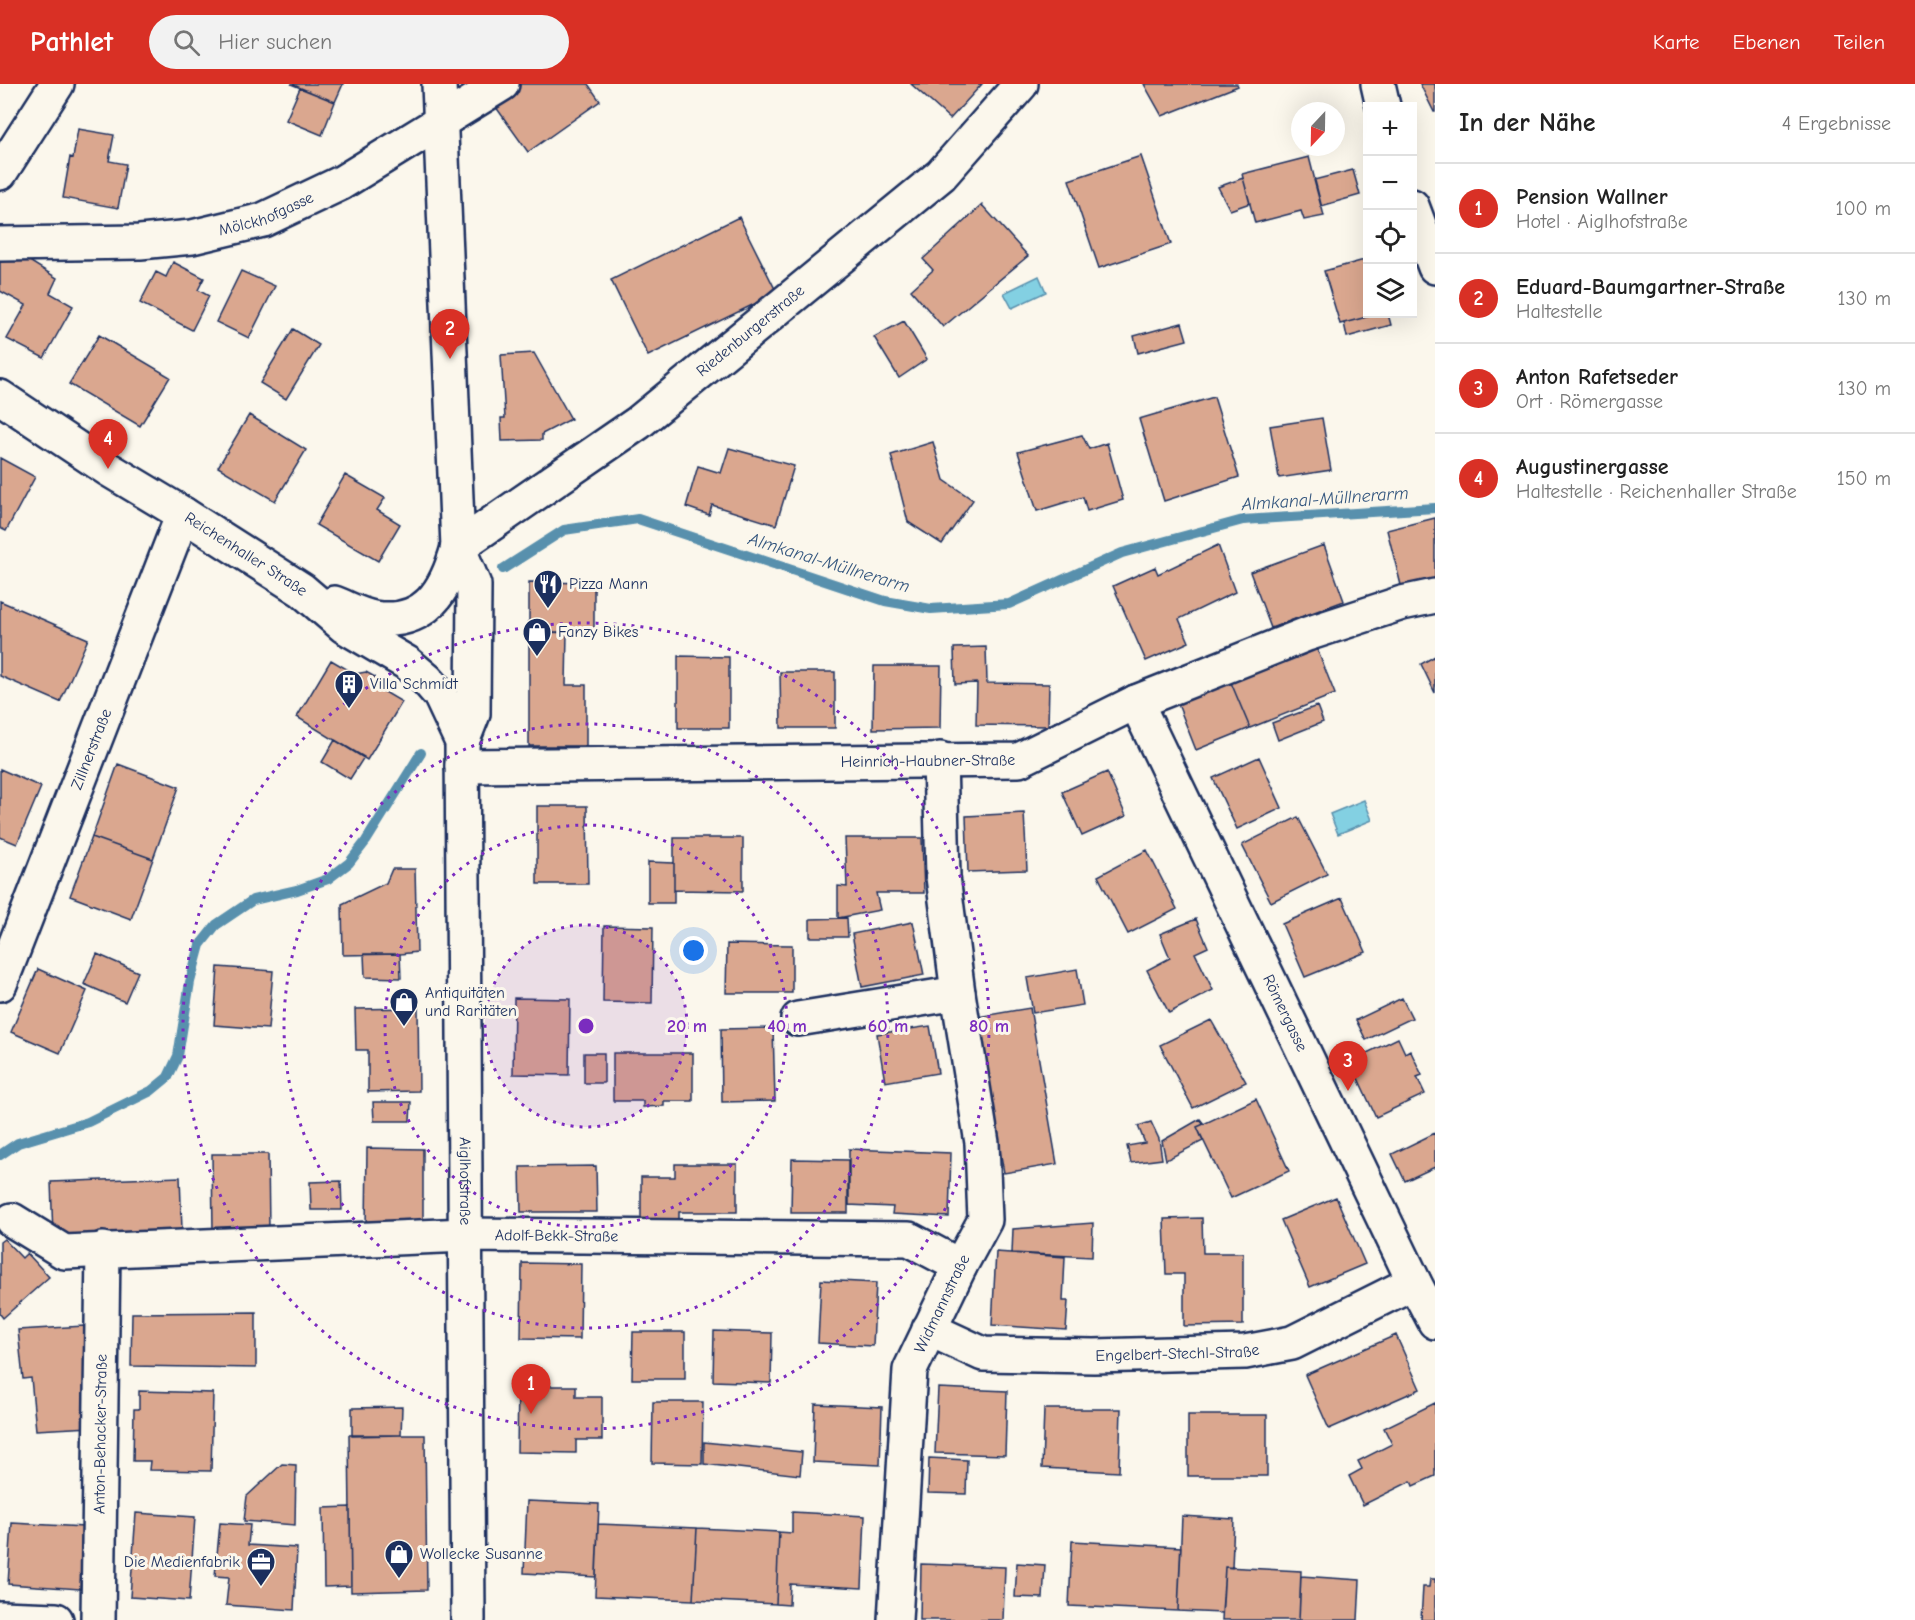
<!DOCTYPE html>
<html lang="de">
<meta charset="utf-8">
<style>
body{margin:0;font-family:"Comic Neue",sans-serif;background:#f2f2f2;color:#222}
.controls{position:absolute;right:18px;top:18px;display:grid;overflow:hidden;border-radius:0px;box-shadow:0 6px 24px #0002}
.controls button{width:54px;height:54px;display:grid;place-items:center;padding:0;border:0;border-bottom:2px solid #e0e0e0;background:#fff;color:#222;font:30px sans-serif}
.compass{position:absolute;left:1291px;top:18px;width:54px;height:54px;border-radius:50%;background:#fff;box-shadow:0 6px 24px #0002;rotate:202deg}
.you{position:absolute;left:694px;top:867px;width:21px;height:21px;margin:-15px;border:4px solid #fff;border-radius:50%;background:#1a73e8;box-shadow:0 0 0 9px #1a73e833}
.badge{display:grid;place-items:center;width:39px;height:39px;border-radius:50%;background:#d93025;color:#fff;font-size:20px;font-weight:700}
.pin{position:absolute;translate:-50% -50px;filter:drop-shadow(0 2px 3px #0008)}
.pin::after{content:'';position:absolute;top:32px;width:21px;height:18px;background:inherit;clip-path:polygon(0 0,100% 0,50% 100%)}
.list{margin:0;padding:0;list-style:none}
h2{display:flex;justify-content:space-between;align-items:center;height:78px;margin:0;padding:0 24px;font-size:26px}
h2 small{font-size:20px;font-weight:400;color:#767676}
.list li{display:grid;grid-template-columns:39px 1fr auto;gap:18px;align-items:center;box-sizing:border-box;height:90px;padding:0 24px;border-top:2px solid #e0e0e0}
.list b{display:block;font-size:22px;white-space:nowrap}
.list p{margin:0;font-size:20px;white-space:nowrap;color:#767676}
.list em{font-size:20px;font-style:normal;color:#767676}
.icon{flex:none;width:33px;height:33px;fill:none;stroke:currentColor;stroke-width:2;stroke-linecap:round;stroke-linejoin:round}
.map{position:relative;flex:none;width:1435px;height:1536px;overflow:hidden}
header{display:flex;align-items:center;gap:36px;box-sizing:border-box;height:84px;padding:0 30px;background:#d93025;color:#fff}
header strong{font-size:28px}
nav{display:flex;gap:33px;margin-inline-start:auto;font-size:21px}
.search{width:420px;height:54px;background:#f2f2f2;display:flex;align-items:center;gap:15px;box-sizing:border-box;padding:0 21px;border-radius:33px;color:#767676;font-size:22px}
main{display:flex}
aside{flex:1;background:#fff}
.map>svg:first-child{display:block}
</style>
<header>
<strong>Pathlet</strong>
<div class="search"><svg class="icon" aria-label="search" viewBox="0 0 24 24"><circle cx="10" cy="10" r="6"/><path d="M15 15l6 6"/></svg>Hier suchen</div>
<nav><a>Karte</a><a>Ebenen</a><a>Teilen</a></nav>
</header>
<main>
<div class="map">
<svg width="1435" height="1536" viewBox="0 0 1435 1536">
<rect width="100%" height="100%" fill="#fbf7ec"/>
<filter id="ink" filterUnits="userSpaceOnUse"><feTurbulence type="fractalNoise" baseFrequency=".0167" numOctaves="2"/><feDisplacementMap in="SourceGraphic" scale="12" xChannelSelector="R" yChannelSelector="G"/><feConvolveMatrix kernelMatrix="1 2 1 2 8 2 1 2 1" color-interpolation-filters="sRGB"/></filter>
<g filter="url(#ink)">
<path fill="#83d0e2" stroke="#5990ad" stroke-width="1.5" d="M1039 192 1046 208 1012 224 1004 209Z
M1364 716 1372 736 1338 750 1330 730Z"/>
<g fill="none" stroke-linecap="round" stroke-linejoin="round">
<path stroke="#5990ad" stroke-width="10" d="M503 485 564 446 638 435 885 517 931 525 1009 520 1122 469 1243 436 1435 424
M0 1071 18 1059 88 1038 151 1007 168 993 178 972 190 898 200 861 216 841 253 816 297 806 328 795 349 779 366 757 421 669"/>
</g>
<path fill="#daa78f" stroke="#1b2f5e" stroke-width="1.5" d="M291 0H343L335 18Z
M520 0H588L600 17 528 68 493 19Z
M911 0H982L950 35Z
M1144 0H1237L1238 2 1162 32Z
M1420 0H1435V28H1434Z
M300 4 335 18 322 51 286 36Z
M78 45 114 51 109 77 126 80 118 124 63 114 70 73 73 74Z
M1141 72 1171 160 1099 184 1069 96Z
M1309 73 1324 132 1304 136 1301 127 1255 139 1242 90Z
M1353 86 1360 111 1321 122 1314 96Z
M1243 94 1250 119 1230 126 1218 103Z
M982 121 1028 172 943 243 911 206 933 186 923 175Z
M739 133 777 209 648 272 611 196Z
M0 165H10L57 194 50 209 73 222 44 274 7 255 26 221 0 207Z
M1368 175V230H1378L1340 240 1324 187Z
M173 178 204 194 198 206 209 212 192 246 140 219 156 188 166 193Z
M241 187 275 202 249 254 216 238Z
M1378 230H1388L1391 241 1347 253 1344 239Z
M904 237 927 275 899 294 874 253Z
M1182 239 1187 256 1138 269 1134 252Z
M293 245 319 261 286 315 260 299Z
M99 251 170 293 140 342 69 300Z
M534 269 571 335 542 350V356L502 357 501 334H505L501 271Z
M1214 313 1239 393 1164 417 1139 335Z
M249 331 306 366 275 417 218 383Z
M1322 334 1331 386 1279 394 1270 342Z
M1082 351 1089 365 1107 359 1123 416 1087 427 1083 413 1037 427 1018 368Z
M933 358 944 396 973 416 942 460 908 438 891 371Z
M729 364 794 382 776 441 712 421 709 431 686 423 698 382 721 389Z
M0 374 35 393 6 447 0 444Z
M345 391 385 414 377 426 400 440 378 477 316 441Z
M1435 434V501L1403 509 1387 446Z
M1218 461 1235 508 1179 535 1189 558 1146 577 1113 502 1155 483 1158 490Z
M1324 461 1344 517 1271 544 1250 488Z
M529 498 594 499V549L529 548Z
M0 517 88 555 60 618 0 592Z
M529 548H567L566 601H586V662H529Z
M1313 555 1335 610 1250 644 1227 589Z
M986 563 987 599 1049 600 1048 642 976 641 977 599 955 600 954 564Z
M678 572 729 573V644H678Z
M1435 572V609L1421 580Z
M331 576 355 590 366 588 375 593 378 604 402 618 367 676 297 633Z
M874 582H941L940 644 873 645Z
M780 588H835V644H781Z
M1227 589 1250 644 1196 666 1174 610Z
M1317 622 1323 638 1278 656 1272 639Z
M335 656 364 673 350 695 322 678Z
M1259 673 1282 724 1237 745 1213 694Z
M118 680 179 703 153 775 92 753Z
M0 685 41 703 17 760 0 753Z
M1107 688 1126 732 1082 752 1062 708Z
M537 722H587L588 800H537Z
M1024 729 1027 786 968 788 966 732Z
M1298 733 1327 790 1271 818 1242 761Z
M92 753 153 775 131 835 70 812Z
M674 754H743V807L674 806Z
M845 754H922L924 809H876L880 826 838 834V802L847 803Z
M1147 766 1177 825 1128 850 1098 792Z
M648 778 674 779V819H648Z
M392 785H415L417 868 400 870 343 871 342 820 386 799Z
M1342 814 1366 868 1305 893 1282 840Z
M847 834 848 853H810V835Z
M1196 835 1208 863 1195 869 1213 906 1169 929 1147 886 1170 874 1160 850Z
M913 838 924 891 862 903 852 850Z
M604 842 653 843 652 919 603 918Z
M727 860 792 861V909H726Z
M97 870 138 888 125 918 84 900Z
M364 870H400L401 894 365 893Z
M218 883 273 887 268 945 214 941Z
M38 885 87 907 60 969 11 948Z
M1077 885 1083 921 1033 929 1027 894Z
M514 914 570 915 569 991 513 990Z
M1402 914 1412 934 1366 956 1356 936Z
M418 924 419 1007 368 1008V966H356L355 925Z
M1030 924 1057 1080 1004 1089 977 933Z
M1211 936 1246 998 1193 1024 1160 961Z
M930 942 938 989 885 998 877 950Z
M773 944 775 1017 722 1018 721 945Z
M1398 954 1405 969 1410 966 1422 991 1417 993 1425 1010 1376 1033 1350 977Z
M584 969H604V999H584Z
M613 969H693V1017H664V1022L643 1023V1017H613Z
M1256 1015 1289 1087 1231 1114 1197 1043Z
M373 1018H411L410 1037H374Z
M1200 1035 1204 1040 1197 1043 1203 1057 1166 1076 1162 1057Z
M1151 1038 1159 1055 1162 1075 1131 1079 1127 1062 1145 1059 1138 1042Z
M1435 1049V1083L1405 1097 1392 1070Z
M367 1064 423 1065V1144H366Z
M849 1065 951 1069 949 1133 892 1130 893 1123 849 1121Z
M212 1070H268L269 1146 213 1147Z
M792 1075 848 1076V1129H791Z
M675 1080H737V1128H679V1137L641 1138V1093H675Z
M596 1082 597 1128H521L520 1083Z
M180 1093 182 1146 53 1151 51 1098Z
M341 1097 342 1126H311L310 1098Z
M1336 1113 1365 1180 1310 1203 1281 1136Z
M1202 1134 1203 1169H1243V1241L1184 1242V1190H1166L1164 1135Z
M1093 1139 1092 1173 1012 1169 1013 1145Z
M4 1155 22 1174 27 1169 49 1193 3 1234 0 1230V1158Z
M996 1168 1065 1173 1063 1217H1068L1066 1246 992 1241Z
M522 1179 581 1180 580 1255 521 1254Z
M821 1196 876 1199 873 1262 818 1259Z
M256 1228V1284L131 1282 132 1229Z
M84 1242 91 1343 36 1346 31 1294 23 1295 18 1246Z
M714 1247 772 1249 771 1299 713 1297Z
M633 1248H685V1295H632Z
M1396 1251 1420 1305 1329 1345 1305 1291Z
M518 1302H576V1313H602V1356H576V1369L517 1368Z
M938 1304 1007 1307 1005 1371 935 1369Z
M139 1307 213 1309 211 1387 149 1386 150 1377H133L134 1325H139Z
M653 1318H703L702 1380 652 1379Z
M1435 1319V1392L1413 1402 1411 1397 1363 1421 1349 1392 1362 1385 1358 1377 1392 1360 1384 1344Z
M815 1320 882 1323 880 1381 813 1378Z
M402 1323 401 1351 352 1352V1324Z
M1044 1325H1121L1119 1388 1042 1384Z
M1188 1331H1267V1392H1188Z
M349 1351H425L427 1506 351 1508Z
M704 1358 802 1368 800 1391 704 1380Z
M929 1374 967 1376 966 1410 928 1409Z
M282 1380 296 1381 295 1441 244 1437 247 1412Z
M527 1417 599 1420 596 1493 524 1489Z
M350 1423 351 1502 324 1503 323 1424Z
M792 1428 865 1432 862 1504 790 1500 789 1521 776 1520 779 1448 792 1449Z
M136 1429 195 1433 189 1517 130 1513Z
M1182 1432 1234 1435 1232 1484 1225 1483 1222 1529 1178 1527Z
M12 1439 84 1443 80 1505 8 1500Z
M220 1439 250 1441 248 1461 297 1464 294 1526 226 1521 229 1493 215 1492Z
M598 1440 697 1444 693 1516 595 1512Z
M697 1444 779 1448 776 1520 693 1516Z
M1072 1457 1181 1463 1178 1527 1069 1522Z
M1017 1479 1045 1481 1043 1514 1015 1513Z
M921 1480 1005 1483 1003 1536H920Z
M1225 1483 1301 1487 1299 1536H1222Z
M1301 1492 1360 1496 1358 1536H1299Z
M1430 1495H1435V1536H1421L1423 1503H1429Z"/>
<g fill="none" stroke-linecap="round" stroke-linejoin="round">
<g stroke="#1b2f5e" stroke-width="38">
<g id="minor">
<path d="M439 0 458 463 474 501 473 630 462 658"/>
<path d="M1378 0 1383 22"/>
<path d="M0 89 57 0"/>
<path d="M1412 122 1435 183"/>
<path id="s1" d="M0 160 140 158 192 153 263 136 341 99 502 0"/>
<path id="s2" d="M0 313 108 385 183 430 302 506 344 542 407 579 427 596 440 611 462 658 468 1536"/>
<path id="s3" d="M458 463 638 339 941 91 1021 0"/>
<path d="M334 519C347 524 361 532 374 534 425 542 446 507 458 463"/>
<path id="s4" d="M1136 618 1414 1198 1435 1238"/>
<path id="s5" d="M462 682 1019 676 1136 618 1307 550 1402 519 1435 512"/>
<path id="s6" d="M0 900 183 430"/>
<path d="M798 935 958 909"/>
<path id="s7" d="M12 1136 64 1168 466 1151 909 1155 960 1182"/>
<path id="s8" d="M929 1245 983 1270 1094 1272 1245 1268 1292 1259 1414 1198"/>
<path d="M0 1534 56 1536"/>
<path id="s9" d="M98 1536 103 1165"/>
<path id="s10" d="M895 1536 910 1286 960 1182 985 1136 982 1059 958 909 943 793 940 675"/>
</g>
</g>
<use href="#minor" stroke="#fbf7ec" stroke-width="33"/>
</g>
</g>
<circle cx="586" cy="942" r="101" fill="#7b2cbf" fill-opacity=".12"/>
<g fill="none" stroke="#7b2cbf" stroke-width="3" stroke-dasharray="3 6">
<circle cx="586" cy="942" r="101"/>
<circle cx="586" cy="942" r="201"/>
<circle cx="586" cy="942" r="302"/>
<circle cx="586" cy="942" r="403"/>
</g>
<defs>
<g id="restaurant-pin" transform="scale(1.5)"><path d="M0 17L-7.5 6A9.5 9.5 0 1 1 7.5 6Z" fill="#1b2f5e" stroke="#fbf7ec"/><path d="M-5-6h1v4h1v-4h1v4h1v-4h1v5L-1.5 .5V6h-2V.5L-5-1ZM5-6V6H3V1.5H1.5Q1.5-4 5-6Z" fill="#fff"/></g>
<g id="shop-pin" transform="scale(1.5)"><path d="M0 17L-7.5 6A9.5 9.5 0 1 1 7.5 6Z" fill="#1b2f5e" stroke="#fbf7ec"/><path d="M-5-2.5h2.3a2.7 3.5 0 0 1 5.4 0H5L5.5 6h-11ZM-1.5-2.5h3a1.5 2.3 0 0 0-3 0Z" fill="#fff"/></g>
<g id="building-pin" transform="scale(1.5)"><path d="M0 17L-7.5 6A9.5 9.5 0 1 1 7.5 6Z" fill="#1b2f5e" stroke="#fbf7ec"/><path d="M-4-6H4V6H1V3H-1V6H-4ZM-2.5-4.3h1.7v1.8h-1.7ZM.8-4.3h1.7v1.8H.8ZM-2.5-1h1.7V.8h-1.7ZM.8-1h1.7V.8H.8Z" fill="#fff"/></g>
<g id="office-pin" transform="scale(1.5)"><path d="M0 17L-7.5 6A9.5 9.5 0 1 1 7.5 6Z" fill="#1b2f5e" stroke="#fbf7ec"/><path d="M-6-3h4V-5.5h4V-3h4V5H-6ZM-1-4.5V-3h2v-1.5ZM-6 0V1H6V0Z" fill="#fff"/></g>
</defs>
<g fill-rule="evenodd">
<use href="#restaurant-pin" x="548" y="500"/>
<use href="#shop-pin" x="537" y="548"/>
<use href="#building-pin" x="349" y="600"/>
<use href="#shop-pin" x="404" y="918"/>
<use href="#shop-pin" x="399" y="1470"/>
<use href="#office-pin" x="261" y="1478"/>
</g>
<g text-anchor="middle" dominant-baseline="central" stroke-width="6" stroke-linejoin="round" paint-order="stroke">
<g font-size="16" fill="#1b2f5e" stroke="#fbf7ec">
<text stroke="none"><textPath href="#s1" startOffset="270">Mölckhofgasse</textPath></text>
<text stroke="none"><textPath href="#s3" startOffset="364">Riedenburgerstraße</textPath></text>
<text stroke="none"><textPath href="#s2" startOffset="292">Reichenhaller Straße</textPath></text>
<text stroke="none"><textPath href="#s6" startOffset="252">Zillnerstraße</textPath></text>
<text stroke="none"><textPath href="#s5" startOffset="466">Heinrich-Haubner-Straße</textPath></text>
<text stroke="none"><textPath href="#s4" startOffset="345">Römergasse</textPath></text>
<text stroke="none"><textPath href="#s2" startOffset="1024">Aiglhofstraße</textPath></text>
<text stroke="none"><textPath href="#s7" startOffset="554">Adolf-Bekk-Straße</textPath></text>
<text stroke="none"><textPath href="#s10" startOffset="324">Widmannstraße</textPath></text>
<text stroke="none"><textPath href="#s8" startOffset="254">Engelbert-Stechl-Straße</textPath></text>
<text stroke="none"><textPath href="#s9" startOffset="186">Anton-Behacker-Straße</textPath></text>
</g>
<g font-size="16" fill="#1b2f5e" stroke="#fbf7ec" text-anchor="start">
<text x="569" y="500">Pizza Mann</text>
<text x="558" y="548">Fanzy Bikes</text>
<text x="370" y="600">Villa Schmidt</text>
<text x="425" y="909">Antiquitäten<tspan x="425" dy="18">und Raritäten</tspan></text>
<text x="420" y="1470">Wollecke Susanne</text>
<text x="240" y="1478" text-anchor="end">Die Medienfabrik</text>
</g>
<g font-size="18" font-style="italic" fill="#35577f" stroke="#fbf7ec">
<text transform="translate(1325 415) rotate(-4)">Almkanal-Müllnerarm</text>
<text transform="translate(829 479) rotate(17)">Almkanal-Müllnerarm</text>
</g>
</g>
<circle cx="586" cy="942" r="9" fill="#7b2cbf" stroke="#fbf7ec" stroke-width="3"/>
<g font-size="18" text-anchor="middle" font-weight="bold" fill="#7b2cbf" stroke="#fbf7ec" stroke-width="6" stroke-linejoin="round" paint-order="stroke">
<text x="687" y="948">20 m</text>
<text x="787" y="948">40 m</text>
<text x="888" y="948">60 m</text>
<text x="989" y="948">80 m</text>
</g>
</svg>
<div class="controls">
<button>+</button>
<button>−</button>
<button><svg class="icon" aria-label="locate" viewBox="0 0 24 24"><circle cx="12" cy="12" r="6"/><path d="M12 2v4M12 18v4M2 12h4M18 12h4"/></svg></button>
<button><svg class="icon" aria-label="layers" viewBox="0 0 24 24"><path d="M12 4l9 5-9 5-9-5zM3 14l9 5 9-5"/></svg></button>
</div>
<svg class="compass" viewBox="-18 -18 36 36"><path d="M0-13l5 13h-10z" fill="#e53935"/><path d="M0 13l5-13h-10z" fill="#767676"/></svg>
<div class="you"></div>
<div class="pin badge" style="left:531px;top:1330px">1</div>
<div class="pin badge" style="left:450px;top:275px">2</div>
<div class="pin badge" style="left:1348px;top:1007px">3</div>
<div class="pin badge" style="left:108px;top:385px">4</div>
</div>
<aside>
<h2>In der Nähe<small>4 Ergebnisse</small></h2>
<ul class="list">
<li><span class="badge">1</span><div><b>Pension Wallner</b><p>Hotel · Aiglhofstraße</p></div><em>100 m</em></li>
<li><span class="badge">2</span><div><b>Eduard-Baumgartner-Straße</b><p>Haltestelle</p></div><em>130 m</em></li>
<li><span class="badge">3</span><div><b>Anton Rafetseder</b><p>Ort · Römergasse</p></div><em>130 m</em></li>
<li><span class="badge">4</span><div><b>Augustinergasse</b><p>Haltestelle · Reichenhaller Straße</p></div><em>150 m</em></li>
</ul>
</aside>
</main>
